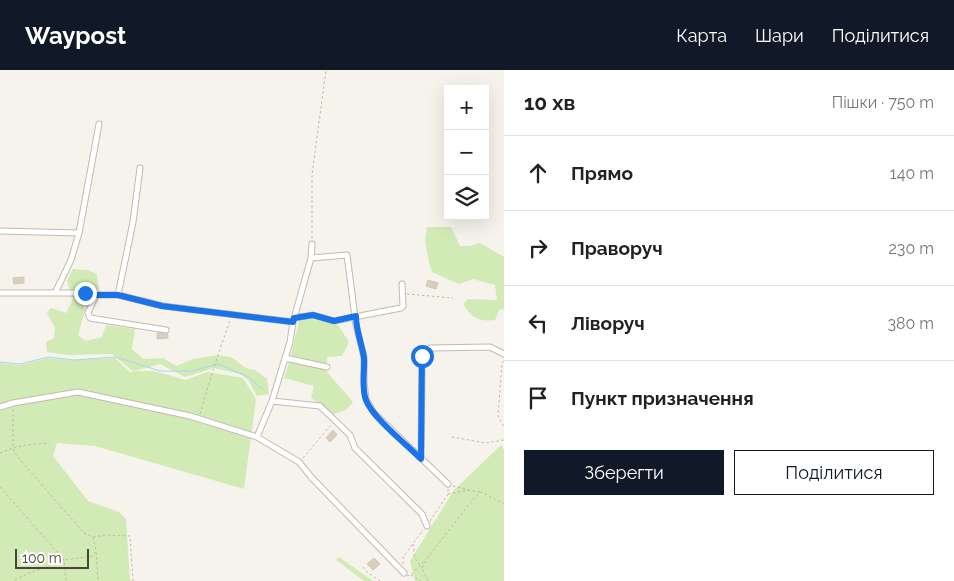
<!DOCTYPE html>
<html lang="uk">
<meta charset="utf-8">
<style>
body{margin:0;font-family:Raleway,sans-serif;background:#f6f6f6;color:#222}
.controls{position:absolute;right:15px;top:15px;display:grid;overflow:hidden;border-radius:0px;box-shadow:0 5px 20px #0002}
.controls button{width:45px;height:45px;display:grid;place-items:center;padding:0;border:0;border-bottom:1px solid #e0e0e0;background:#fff;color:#222;font:25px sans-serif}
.scale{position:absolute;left:15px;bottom:12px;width:74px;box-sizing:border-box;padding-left:5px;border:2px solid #4b4439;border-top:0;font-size:14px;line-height:18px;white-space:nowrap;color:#4b4439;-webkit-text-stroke:4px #fff;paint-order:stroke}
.stop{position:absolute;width:15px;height:15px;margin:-11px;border:4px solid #1a73e8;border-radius:50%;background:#fff}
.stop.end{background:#1a73e8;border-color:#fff;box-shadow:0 1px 5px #0008}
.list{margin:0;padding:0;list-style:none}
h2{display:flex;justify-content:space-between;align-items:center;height:65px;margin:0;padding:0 20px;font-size:21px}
h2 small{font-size:16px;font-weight:400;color:#767676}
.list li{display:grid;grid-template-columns:32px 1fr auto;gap:15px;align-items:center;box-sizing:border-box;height:75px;padding:0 20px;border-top:1px solid #e0e0e0}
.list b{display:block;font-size:19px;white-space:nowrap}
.list em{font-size:16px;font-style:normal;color:#767676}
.actions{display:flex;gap:10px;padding:15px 20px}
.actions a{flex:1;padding:11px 0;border:1px solid #111827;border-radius:0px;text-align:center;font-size:18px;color:#111827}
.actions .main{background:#111827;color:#fff}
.icon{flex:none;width:28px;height:28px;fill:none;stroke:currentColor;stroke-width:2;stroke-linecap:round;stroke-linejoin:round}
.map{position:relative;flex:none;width:504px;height:511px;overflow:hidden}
header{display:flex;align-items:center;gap:30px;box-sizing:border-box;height:70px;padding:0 25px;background:#111827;color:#fff}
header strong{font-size:24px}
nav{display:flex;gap:28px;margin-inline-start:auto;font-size:18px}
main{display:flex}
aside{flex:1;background:#fff}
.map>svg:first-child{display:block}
</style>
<header>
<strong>Waypost</strong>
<nav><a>Карта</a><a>Шари</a><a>Поділитися</a></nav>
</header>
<main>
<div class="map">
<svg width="504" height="511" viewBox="0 0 504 511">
<rect width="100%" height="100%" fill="#f6f3ec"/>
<path fill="#d2eab5" d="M427 157H451L460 176H469L480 173 504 187V239L499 240 495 250C480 252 471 248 463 234L468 229 497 230 495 215 473 209 459 214 432 202 429 193 425 170Z
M73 199 88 200 97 204 99 220 83 227 85 241 78 265 86 271 102 267 106 255 135 259 132 279 143 289 163 288 176 296 193 289 217 285 231 287 246 298 255 300 267 309 269 324 257 326 248 310 240 304 214 298 185 307 160 294 134 301H155L185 310 208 302 243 308 256 329 244 419 95 376 57 373 53 386 88 431 119 442 126 449 130 511H0V293L20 295 47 288 69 290 115 288 130 302H134L112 284 68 285 47 282 46 272 54 268 55 258 47 243 51 238 66 243 73 229 67 211Z
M315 248 338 255 349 272 342 286 327 287V302L353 332 346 340 332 345 317 332 311 328 314 316 284 308 289 293 299 251Z
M501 375 504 379V511H415L410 491 454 420Z
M339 487 373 511H364L336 490Z"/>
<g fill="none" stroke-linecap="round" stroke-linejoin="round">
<path stroke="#a9d4f2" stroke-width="1" d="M0 292 20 294 48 287 74 290 116 287 160 301H192L218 294 249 307 259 317 263 319"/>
</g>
<path fill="#d8cfc1" stroke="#d3c7b4" d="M24 207V213L14 214 13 208Z
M428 210 438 213 436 219 426 216Z
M167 261 168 268 157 269V263Z
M333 360 337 365 330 372 326 368Z
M374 488 380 494 373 500 367 494Z"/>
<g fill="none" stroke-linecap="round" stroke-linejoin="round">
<g stroke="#c2bbae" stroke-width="7">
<path id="minor" d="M0 161 79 163 99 54
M312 174 311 188 293 252 290 272 272 331 257 367 299 392 312 408 404 503
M311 188 347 185 356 255 364 287V313L366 329 374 343 448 414
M0 223H85L96 225H118L163 236 293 252
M55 223 71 190 79 163
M96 225 88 243 90 248 166 260
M118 225 133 152 140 98
M294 248 313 245 334 251 401 238 403 236 402 214
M285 288 327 297
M272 331 320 336 350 365 355 378 422 444 427 456
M0 337 13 333 78 322 190 346 257 367
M421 388 422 286 430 278 490 277 504 284"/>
</g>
<path stroke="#c4b79f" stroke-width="1" stroke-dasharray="2.5 2.5" stroke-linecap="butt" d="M312 168V105L326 0
M407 224 453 228
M504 291 502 293 498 346 504 357
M13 339V378L26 375 49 373
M200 344 213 300 230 250
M452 367 486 373 504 370
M0 383 13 378 16 385 84 463 93 467 96 481 93 486 64 490 29 503 13 511
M303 388 331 355
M453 416 469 420
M0 417 64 490 66 511
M448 424 469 420 480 422
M430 451 448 424V418
M93 467 107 465 130 466 133 511
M413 474 415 488 422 498
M96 482 98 511
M403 494V487L423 460
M363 497 367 502 380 511
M411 505 420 511
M407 506 411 505 426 489
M428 511 422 498 428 487 475 427 481 422 504 434"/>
<use href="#minor" stroke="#fff" stroke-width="5"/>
</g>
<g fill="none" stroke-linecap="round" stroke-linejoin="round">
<path stroke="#1a73e8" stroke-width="6" d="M85 223 96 225H118L162 236 293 252 294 248 313 245 334 251 356 246C356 261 362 274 364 288 365 301 361 317 366 330 372 347 407 375 421 389L422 286"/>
</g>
</svg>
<div class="controls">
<button>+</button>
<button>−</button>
<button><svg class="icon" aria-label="layers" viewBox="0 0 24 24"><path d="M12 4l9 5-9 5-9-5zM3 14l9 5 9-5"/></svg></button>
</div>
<div class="scale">100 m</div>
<div class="stop" style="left:422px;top:286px"></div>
<div class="stop end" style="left:85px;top:223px"></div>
</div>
<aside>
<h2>10 хв<small>Пішки · 750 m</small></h2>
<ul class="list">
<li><svg class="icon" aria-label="ahead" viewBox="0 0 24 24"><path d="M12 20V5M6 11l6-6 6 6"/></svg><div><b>Прямо</b></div><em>140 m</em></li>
<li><svg class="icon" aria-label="right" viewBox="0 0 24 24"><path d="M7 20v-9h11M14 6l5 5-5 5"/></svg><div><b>Праворуч</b></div><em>230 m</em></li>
<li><svg class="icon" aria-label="left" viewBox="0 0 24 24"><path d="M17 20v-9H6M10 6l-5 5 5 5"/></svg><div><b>Ліворуч</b></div><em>380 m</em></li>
<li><svg class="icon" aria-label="arrive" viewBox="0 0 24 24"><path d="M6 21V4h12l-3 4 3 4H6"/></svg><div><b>Пункт призначення</b></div></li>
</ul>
<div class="actions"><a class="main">Зберегти</a><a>Поділитися</a></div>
</aside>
</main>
